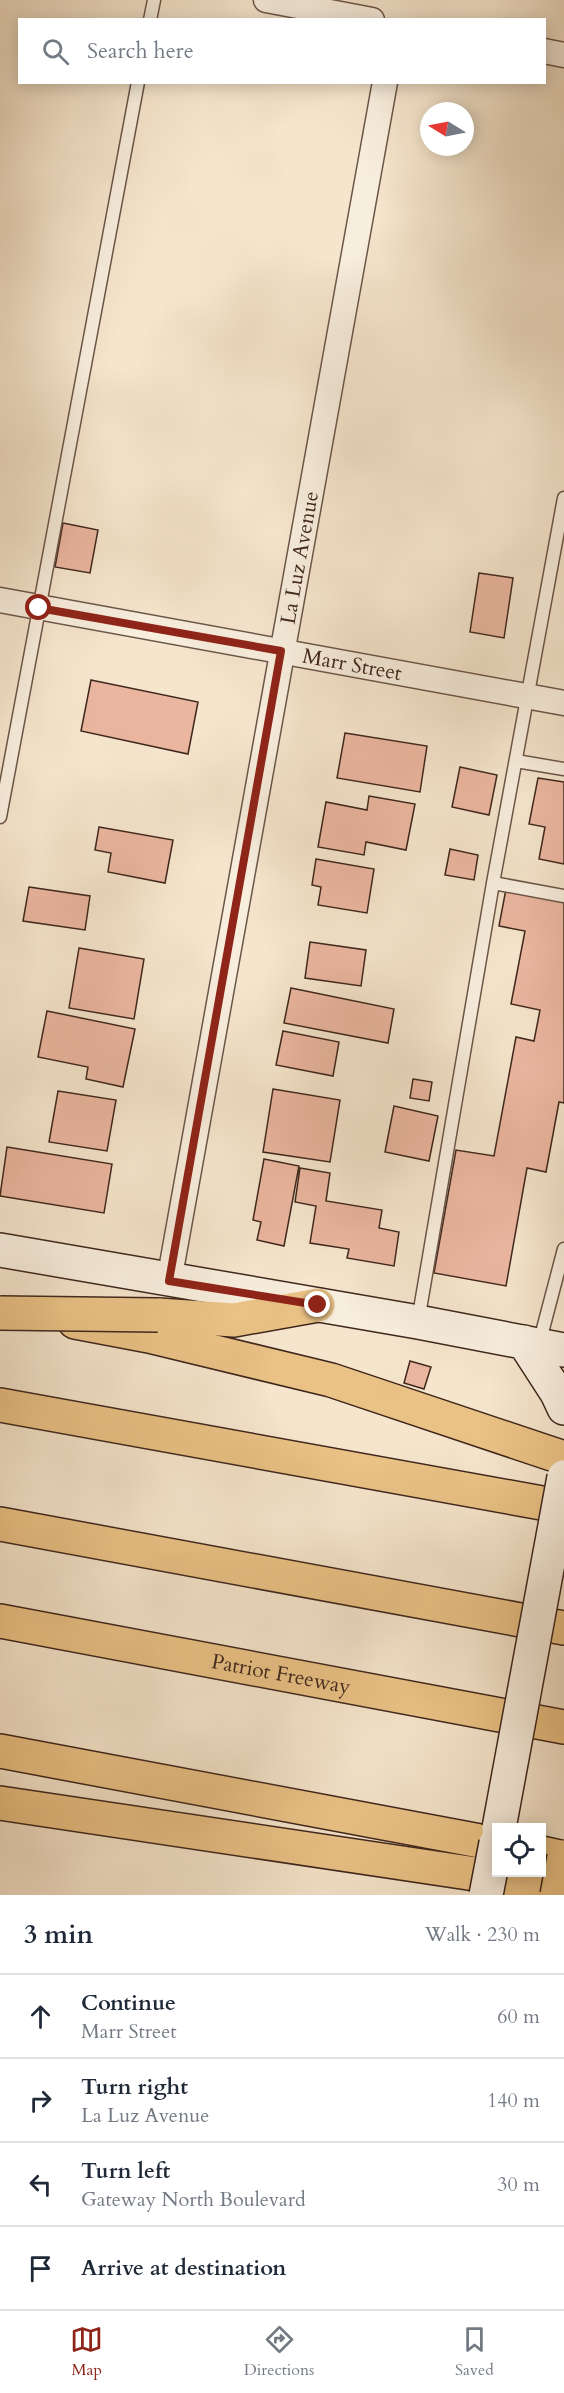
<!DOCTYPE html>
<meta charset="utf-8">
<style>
body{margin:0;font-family:Cardo,serif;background:#f2f2f3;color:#1f2937}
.controls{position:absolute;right:18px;bottom:18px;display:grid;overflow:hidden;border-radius:0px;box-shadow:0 3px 15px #0003}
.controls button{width:54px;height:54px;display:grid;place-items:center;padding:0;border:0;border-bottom:2px solid #e0e1e3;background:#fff;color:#1f2937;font:30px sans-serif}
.compass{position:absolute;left:420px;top:102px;width:54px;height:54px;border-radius:50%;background:#fff;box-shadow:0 3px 15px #0003;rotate:280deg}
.stop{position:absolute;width:18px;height:18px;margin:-14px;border:4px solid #8f2418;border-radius:50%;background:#fff}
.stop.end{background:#8f2418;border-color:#fff;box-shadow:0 2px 6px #0008}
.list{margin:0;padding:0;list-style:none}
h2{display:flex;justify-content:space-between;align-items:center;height:78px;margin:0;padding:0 24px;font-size:26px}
h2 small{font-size:20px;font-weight:400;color:#747a83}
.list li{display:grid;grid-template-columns:39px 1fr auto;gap:18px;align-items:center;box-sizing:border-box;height:84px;padding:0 24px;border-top:2px solid #e0e1e3}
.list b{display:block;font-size:22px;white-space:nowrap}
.list p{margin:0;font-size:20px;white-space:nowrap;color:#747a83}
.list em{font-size:20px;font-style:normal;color:#747a83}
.icon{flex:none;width:33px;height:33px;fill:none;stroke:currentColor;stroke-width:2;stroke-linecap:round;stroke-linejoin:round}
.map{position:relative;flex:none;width:564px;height:1895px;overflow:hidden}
.search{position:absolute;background:#fff;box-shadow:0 3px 15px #0003;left:18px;right:18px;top:18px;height:66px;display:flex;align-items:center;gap:15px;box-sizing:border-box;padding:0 21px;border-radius:0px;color:#747a83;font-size:22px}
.sheet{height:414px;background:#fff}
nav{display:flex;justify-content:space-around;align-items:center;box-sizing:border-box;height:84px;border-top:2px solid #e0e1e3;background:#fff;font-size:16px;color:#747a83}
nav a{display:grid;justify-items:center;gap:3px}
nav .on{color:#8f2418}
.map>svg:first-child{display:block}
</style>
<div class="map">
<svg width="564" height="1895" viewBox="0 0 564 1895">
<rect width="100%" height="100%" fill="#f5e5cc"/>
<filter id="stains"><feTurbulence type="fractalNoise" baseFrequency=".00333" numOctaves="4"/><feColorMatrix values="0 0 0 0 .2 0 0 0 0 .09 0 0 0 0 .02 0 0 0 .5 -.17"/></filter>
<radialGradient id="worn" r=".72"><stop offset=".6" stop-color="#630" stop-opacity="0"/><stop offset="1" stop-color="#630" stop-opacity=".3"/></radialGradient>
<path fill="#ebb6a0" stroke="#3f271d" stroke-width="1.5" d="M63 523 98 530 90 573 55 567Z
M479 573 513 578 504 638 470 632Z
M91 680 198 702 188 754 81 731Z
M345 733 427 746 420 792 337 778Z
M460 767 497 775 489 815 452 807Z
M538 778 564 782V864L539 859 545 827 529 824Z
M369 796 415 804 406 850 366 842 364 855 318 847 326 802 367 810Z
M99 827 173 840 165 883 108 872 111 853 95 850Z
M450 849 478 855 474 880 445 875Z
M316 859 374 869 367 913 318 905 321 887 312 885Z
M29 887 90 896 85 930 23 921Z
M506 889 564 900V1103L559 1102 546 1172 527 1168 506 1286 434 1273 456 1150 494 1156 516 1037 534 1041 540 1010 511 1004 525 931 499 926Z
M310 942 366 950 361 986 305 978Z
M79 948 144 959 134 1019 69 1008Z
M291 988 394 1009 388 1043 284 1023Z
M47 1011 135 1029 123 1087 86 1079 88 1067 38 1057Z
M283 1031 339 1042 333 1076 276 1065Z
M413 1079 432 1082 429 1101 410 1098Z
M273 1089 340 1100 330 1162 263 1152Z
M58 1091 116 1100 107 1151 49 1142Z
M394 1106 438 1116 429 1161 385 1152Z
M7 1147 112 1164 104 1213 0 1196Z
M264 1159 299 1166 284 1246 257 1240 261 1222 253 1220Z
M300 1168 330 1173 326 1201 382 1210 379 1228 399 1232 394 1266 347 1258 349 1249 310 1243 316 1206 295 1202Z
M410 1361 431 1367 424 1389 404 1383Z"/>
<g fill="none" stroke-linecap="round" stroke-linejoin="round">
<g stroke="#6c5649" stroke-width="15">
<path id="lane" d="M150 20 154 0
M516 761 564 769
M0 817 138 82
M493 883 564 896
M418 1321 493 883 564 498
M539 1344 564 1249"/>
</g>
<g stroke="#6c5649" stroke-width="27">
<g id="street">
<path d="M266 0 372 20"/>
<path d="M544 51 564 55"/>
<path id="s1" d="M0 600 564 703"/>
<path id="s2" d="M169 1281 385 82"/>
</g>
</g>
<g stroke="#3f271d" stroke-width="36">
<path id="secondary" d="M0 1250 418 1322 564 1350
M524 1342 557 1393 564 1408"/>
</g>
<g stroke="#3f271d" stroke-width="36">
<g id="highway">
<path d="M158 1315 234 1320 318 1305"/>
<path d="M75 1322 149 1336 331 1380 564 1458"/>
<path d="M0 1405 564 1507"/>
<path d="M0 1524 564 1628"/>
<path id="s3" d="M0 1621 564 1727"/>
<path d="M0 1751 496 1844"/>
<path d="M0 1803 549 1885 564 1884"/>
<path d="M542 1853 564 1858"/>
</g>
</g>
<use href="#lane" stroke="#f8eede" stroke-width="12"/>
<use href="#street" stroke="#f8eede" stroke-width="24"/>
<use href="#secondary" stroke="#f8eede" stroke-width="33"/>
<use href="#highway" stroke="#eac286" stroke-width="33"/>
<g stroke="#3f271d" stroke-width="36" stroke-linecap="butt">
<path id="secondary-bridge" d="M499 1828 564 1477
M486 1895 496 1843"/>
</g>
<g stroke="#3f271d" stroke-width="36" stroke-linecap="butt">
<path id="primary-bridge" d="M557 1895 564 1857"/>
</g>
<g stroke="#3f271d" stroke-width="36" stroke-linecap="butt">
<path id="highway-bridge" d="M0 1313 158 1315"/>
</g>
<use href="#secondary-bridge" stroke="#f8eede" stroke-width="33"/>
<use href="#primary-bridge" stroke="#eac286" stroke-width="33"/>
<use href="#highway-bridge" stroke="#eac286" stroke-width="33"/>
</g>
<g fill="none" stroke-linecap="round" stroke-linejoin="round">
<path stroke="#8f2418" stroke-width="8" d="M39 608 281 651 169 1281 318 1305"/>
</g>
<g text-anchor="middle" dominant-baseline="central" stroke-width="6" stroke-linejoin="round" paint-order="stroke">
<g font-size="21" fill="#3f271d" stroke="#f8eede">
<text stroke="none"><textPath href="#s2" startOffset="735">La Luz Avenue</textPath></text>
<text stroke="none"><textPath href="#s1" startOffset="358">Marr Street</textPath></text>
<text stroke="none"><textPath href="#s3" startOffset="286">Patriot Freeway</textPath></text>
</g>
</g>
<rect width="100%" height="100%" filter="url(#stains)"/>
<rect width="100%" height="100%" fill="url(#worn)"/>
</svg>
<div class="controls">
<button><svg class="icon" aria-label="locate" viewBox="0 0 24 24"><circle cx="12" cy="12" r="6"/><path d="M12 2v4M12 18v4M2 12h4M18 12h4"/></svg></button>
</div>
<svg class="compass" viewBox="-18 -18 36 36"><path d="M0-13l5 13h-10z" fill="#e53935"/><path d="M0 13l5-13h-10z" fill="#747a83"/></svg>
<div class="stop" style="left:39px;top:608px"></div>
<div class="stop end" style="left:318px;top:1305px"></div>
<div class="search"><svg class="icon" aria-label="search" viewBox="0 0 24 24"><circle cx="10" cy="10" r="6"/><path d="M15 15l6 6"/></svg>Search here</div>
</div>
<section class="sheet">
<h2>3 min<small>Walk · 230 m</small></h2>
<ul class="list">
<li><svg class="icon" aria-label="ahead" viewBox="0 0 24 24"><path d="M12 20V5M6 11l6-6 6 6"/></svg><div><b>Continue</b><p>Marr Street</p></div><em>60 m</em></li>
<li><svg class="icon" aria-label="right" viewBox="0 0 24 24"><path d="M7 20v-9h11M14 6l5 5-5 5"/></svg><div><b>Turn right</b><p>La Luz Avenue</p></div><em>140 m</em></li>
<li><svg class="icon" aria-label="left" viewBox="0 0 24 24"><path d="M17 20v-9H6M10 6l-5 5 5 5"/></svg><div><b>Turn left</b><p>Gateway North Boulevard</p></div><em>30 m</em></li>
<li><svg class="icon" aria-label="arrive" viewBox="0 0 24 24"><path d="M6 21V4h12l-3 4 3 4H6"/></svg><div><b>Arrive at destination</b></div></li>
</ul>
</section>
<nav>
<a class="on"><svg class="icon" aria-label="map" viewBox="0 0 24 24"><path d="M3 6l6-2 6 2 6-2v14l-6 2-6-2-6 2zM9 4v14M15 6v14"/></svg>Map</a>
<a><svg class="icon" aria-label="directions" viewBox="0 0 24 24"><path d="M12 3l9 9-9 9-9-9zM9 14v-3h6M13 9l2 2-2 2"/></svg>Directions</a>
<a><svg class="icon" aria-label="saved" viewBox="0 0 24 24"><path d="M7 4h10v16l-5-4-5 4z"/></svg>Saved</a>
</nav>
